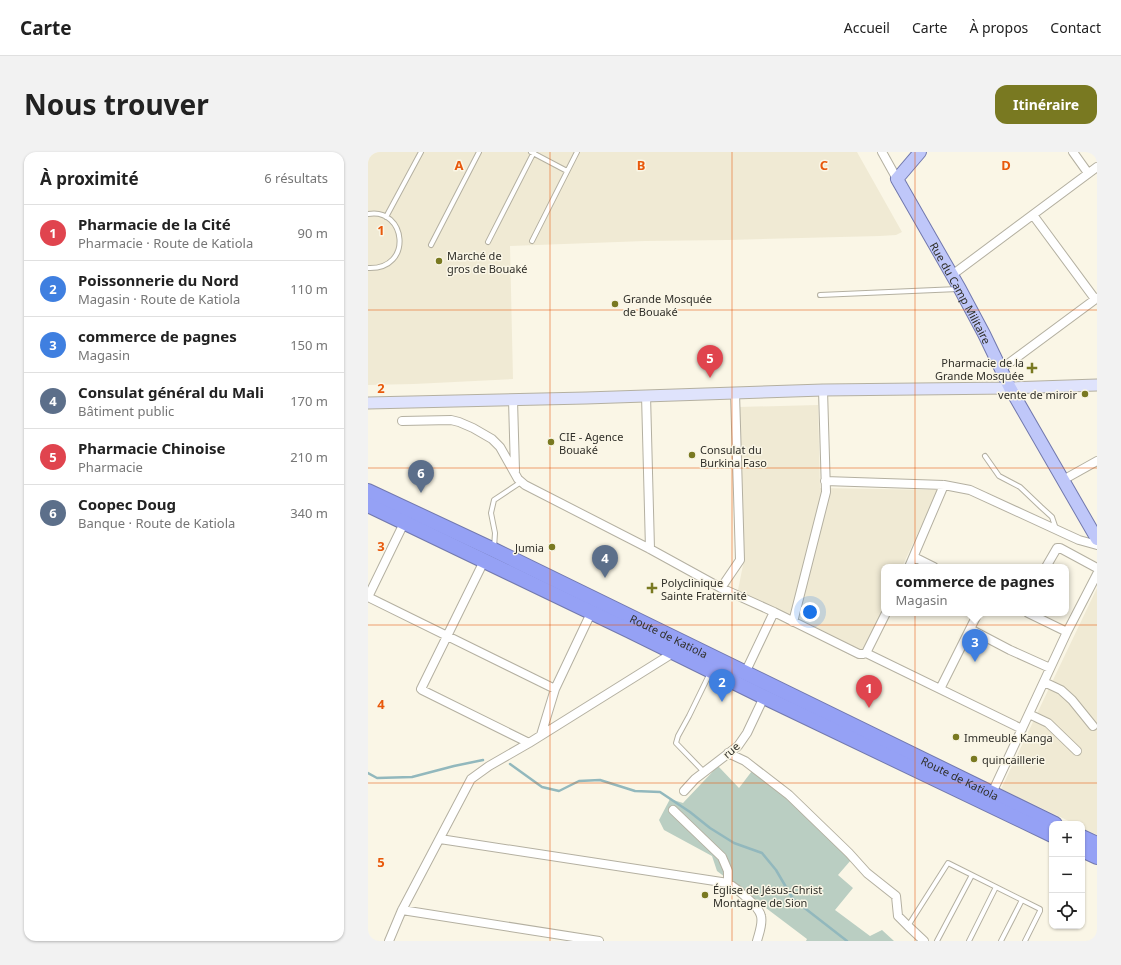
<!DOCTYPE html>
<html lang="fr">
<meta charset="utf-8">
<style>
body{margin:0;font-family:"Noto Sans",sans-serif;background:#f2f2f2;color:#222}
.controls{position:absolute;right:12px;bottom:12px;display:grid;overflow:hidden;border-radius:8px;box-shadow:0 1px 3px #0004}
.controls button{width:36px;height:36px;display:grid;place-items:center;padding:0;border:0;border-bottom:1px solid #e0e0e0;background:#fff;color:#222;font:20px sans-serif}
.you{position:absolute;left:442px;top:460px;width:14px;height:14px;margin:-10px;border:3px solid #fff;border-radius:50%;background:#1a73e8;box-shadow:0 0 0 6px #1a73e833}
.badge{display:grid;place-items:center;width:26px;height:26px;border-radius:50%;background:#797921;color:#fff;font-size:13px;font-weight:700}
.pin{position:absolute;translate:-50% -33px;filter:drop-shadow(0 1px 2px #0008)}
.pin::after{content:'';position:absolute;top:21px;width:14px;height:12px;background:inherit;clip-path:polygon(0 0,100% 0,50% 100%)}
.popup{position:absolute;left:513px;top:412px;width:188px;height:52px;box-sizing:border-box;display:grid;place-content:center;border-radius:8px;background:#fff;filter:drop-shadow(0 1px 3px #0005);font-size:13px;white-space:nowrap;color:#767676}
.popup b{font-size:15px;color:#222}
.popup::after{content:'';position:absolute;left:50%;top:100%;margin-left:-8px;border:8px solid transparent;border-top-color:#fff}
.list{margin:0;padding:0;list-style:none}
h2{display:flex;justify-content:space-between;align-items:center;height:52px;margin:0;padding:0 16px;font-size:17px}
h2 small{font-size:13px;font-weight:400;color:#767676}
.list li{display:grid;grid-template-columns:26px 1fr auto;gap:12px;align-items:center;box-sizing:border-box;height:56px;padding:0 16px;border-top:1px solid #e0e0e0}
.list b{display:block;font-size:15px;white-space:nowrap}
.list p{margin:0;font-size:13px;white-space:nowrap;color:#767676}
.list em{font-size:13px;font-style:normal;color:#767676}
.icon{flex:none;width:22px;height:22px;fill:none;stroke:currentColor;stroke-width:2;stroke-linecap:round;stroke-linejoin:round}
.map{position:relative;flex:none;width:729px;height:789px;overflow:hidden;border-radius:12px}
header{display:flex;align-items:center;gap:24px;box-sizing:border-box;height:56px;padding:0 20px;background:#fff;border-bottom:1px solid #e0e0e0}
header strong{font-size:19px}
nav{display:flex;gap:22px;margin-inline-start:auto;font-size:14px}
.intro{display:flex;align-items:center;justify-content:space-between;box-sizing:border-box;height:96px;padding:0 24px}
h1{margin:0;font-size:28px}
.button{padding:10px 18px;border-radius:12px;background:#797921;color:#fff;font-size:14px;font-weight:700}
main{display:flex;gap:24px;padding:0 24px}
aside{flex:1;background:#fff;border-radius:12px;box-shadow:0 1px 3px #0004}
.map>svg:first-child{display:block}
</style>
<header>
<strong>Carte</strong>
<nav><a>Accueil</a><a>Carte</a><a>À propos</a><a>Contact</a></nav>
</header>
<div class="intro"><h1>Nous trouver</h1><a class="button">Itinéraire</a></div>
<main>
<aside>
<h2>À proximité<small>6 résultats</small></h2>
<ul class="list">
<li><span class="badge" style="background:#e0444e">1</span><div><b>Pharmacie de la Cité</b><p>Pharmacie · Route de Katiola</p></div><em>90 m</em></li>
<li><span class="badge" style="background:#3f7fe0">2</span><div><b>Poissonnerie du Nord</b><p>Magasin · Route de Katiola</p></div><em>110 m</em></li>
<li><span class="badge" style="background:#3f7fe0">3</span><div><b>commerce de pagnes</b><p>Magasin</p></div><em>150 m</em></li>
<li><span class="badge" style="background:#5c6f8a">4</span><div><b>Consulat général du Mali</b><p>Bâtiment public</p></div><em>170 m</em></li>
<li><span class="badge" style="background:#e0444e">5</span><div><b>Pharmacie Chinoise</b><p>Pharmacie</p></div><em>210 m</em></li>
<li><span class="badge" style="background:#5c6f8a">6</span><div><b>Coopec Doug</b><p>Banque · Route de Katiola</p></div><em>340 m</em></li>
</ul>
</aside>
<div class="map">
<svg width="729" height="789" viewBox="0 0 729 789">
<rect width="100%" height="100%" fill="#faf6e6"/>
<path fill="#f0ead4" d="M0 0H489L534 80 528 83 512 84 360 88 277 89 142 94 145 227 46 232 0 233Z
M450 253 452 336 570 338 534 415H516V454L495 500 365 440 367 437 370 438 376 408 371 255Z
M729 436V683L714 676V672H707L633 637Z"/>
<path fill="#bacec2" d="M350 614 371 636 387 615 483 708 470 723 485 736 467 758 502 784 514 778 526 789H438L439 787 349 719 344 704 296 678 291 668 302 647 315 651Z"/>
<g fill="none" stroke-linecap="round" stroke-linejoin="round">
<path stroke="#92b8bd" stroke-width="2.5" d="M142 612 174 635 191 639 211 629 232 628 267 639 292 640 322 660 342 676 366 691 394 701 408 718 425 747 479 789
M0 621 9 626 44 625 86 614 115 608"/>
<g stroke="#b4b0a1" stroke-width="6">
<path id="lane" d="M163 0 199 19
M0 62C38 55 46 118 0 116
M18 65 53 0
M164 89 209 0
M120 90 166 0
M63 93 111 0
M452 143 590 137
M617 304 631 324 652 335 673 355 684 365 688 377
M126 396 127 381 123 361 126 348 153 330
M336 620 308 591 310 584 321 564 342 521
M540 774 580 711 672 757V759L657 789
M569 789 604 723
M601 789 628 735
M633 789 654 748"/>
</g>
<g stroke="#b4b0a1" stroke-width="10">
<path id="street" d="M514 0 529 27
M705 0 720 21
M665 63 727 147
M584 123 729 15
M633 217 729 146
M278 243 282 397
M145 248 147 319
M34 269 83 268 91 270 105 276 124 287 132 295 150 327 157 333 282 397 353 436 406 460 377 521
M695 328 729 309
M457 329 576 333 602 338 700 383 711 388 729 393
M546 405 566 415
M116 409 53 537 54 538 161 591
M541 415 576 333
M678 415 689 396H692L729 416
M353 436 372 408 367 241
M0 445 187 537
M0 445 36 371
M406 460 491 502H495L498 501
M518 461 498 501 654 577
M660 461 699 480
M425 470 458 340 455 238
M602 477 642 498 682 516
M676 530 693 538 704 548 725 574
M572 537 610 461
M661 562 680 571 709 599
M173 583 187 537 223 461
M360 601 377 609 421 643 481 701 499 721 528 744 530 764 540 774 556 789
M316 639 327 627 370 594 379 581 396 545
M624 641 699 480 729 422
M305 658 354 705 360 719V731
M72 687 360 731C369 737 391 754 393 764 395 772 391 781 389 789
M34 758 231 789
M21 789 34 758 103 627 121 614 161 591 305 501"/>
</g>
<g stroke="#b4b0a1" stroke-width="13">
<path id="secondary" d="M0 251 218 246 455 238 642 236 729 233"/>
</g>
<g stroke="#7279ae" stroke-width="14">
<g id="primary">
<path id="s1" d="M552 0 529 27 592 137 616 182 642 236 729 387"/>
</g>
</g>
<g stroke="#7279ae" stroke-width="16">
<g id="highway">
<path id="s2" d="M0 339 126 398 687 672"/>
<path d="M0 353 260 478 396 545 684 683"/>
<path d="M714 685 729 692"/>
<path d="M714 698 729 705"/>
</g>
</g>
<use href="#lane" stroke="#fff" stroke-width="4"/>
<use href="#street" stroke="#fff" stroke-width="8"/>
<use href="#secondary" stroke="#dfe3fc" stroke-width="11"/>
<use href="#primary" stroke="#bfc7f9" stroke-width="12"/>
<use href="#highway" stroke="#95a1f5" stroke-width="14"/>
</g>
<path fill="none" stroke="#e8590c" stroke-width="1" stroke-opacity="0.55" d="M182 0V789M364 0V789M547 0V789M0 158H729M0 316H729M0 473H729M0 631H729"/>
<g fill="#797921" stroke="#faf6e6" stroke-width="1.5">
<circle cx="71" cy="109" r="4"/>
<circle cx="247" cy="152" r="4"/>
<path d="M662 210h4v4h4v4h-4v4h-4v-4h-4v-4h4z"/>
<circle cx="717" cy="242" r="4"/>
<circle cx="183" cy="290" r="4"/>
<circle cx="324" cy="303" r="4"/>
<circle cx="184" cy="395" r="4"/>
<path d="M282 430h4v4h4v4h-4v4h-4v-4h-4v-4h4z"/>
<circle cx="588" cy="585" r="4"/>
<circle cx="606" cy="607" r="4"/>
<circle cx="337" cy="743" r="4"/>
</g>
<g text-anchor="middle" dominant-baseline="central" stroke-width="3" stroke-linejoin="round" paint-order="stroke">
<g font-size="11" fill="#302f29" stroke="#faf6e6" text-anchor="start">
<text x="79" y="103">Marché de<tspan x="79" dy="13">gros de Bouaké</tspan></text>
<text x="255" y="146">Grande Mosquée<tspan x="255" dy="13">de Bouaké</tspan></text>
<text x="656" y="210" text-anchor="end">Pharmacie de la<tspan x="656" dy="13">Grande Mosquée</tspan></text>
<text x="709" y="242" text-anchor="end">vente de miroir</text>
<text x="191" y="284">CIE - Agence<tspan x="191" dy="13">Bouaké</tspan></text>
<text x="332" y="297">Consulat du<tspan x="332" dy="13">Burkina Faso</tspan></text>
<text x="176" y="395" text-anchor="end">Jumia</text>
<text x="293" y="430">Polyclinique<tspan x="293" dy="13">Sainte Fraternité</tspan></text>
<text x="596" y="585">Immeuble Kanga</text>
<text x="614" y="607">quincaillerie</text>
<text x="345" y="737">Église de Jésus-Christ<tspan x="345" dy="13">Montagne de Sion</tspan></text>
</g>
<g font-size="11" fill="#302f29" stroke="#faf6e6">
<text stroke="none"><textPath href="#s1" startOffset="166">Rue du Camp Militaire</textPath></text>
<text stroke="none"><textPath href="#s2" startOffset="334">Route de Katiola</textPath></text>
<text transform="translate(363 598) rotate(-42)">rue</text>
<text stroke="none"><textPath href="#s2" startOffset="658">Route de Katiola</textPath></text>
</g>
</g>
<g font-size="13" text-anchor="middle" font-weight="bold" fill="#e8590c" stroke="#faf6e6" stroke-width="3" stroke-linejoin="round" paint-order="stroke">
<text x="91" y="18">A</text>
<text x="273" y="18">B</text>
<text x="456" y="18">C</text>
<text x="638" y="18">D</text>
<text x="13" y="83">1</text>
<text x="13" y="241">2</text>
<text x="13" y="399">3</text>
<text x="13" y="557">4</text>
<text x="13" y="715">5</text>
</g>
</svg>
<div class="controls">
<button>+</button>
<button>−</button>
<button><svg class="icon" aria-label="locate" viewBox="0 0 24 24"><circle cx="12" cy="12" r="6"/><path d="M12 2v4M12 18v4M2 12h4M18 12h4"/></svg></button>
</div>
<div class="you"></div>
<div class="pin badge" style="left:501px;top:556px;background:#e0444e">1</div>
<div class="pin badge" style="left:354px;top:550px;background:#3f7fe0">2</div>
<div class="pin badge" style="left:607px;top:510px;background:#3f7fe0">3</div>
<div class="popup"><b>commerce de pagnes</b>Magasin</div>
<div class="pin badge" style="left:237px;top:426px;background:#5c6f8a">4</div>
<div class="pin badge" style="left:342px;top:226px;background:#e0444e">5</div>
<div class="pin badge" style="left:53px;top:341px;background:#5c6f8a">6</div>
</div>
</main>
